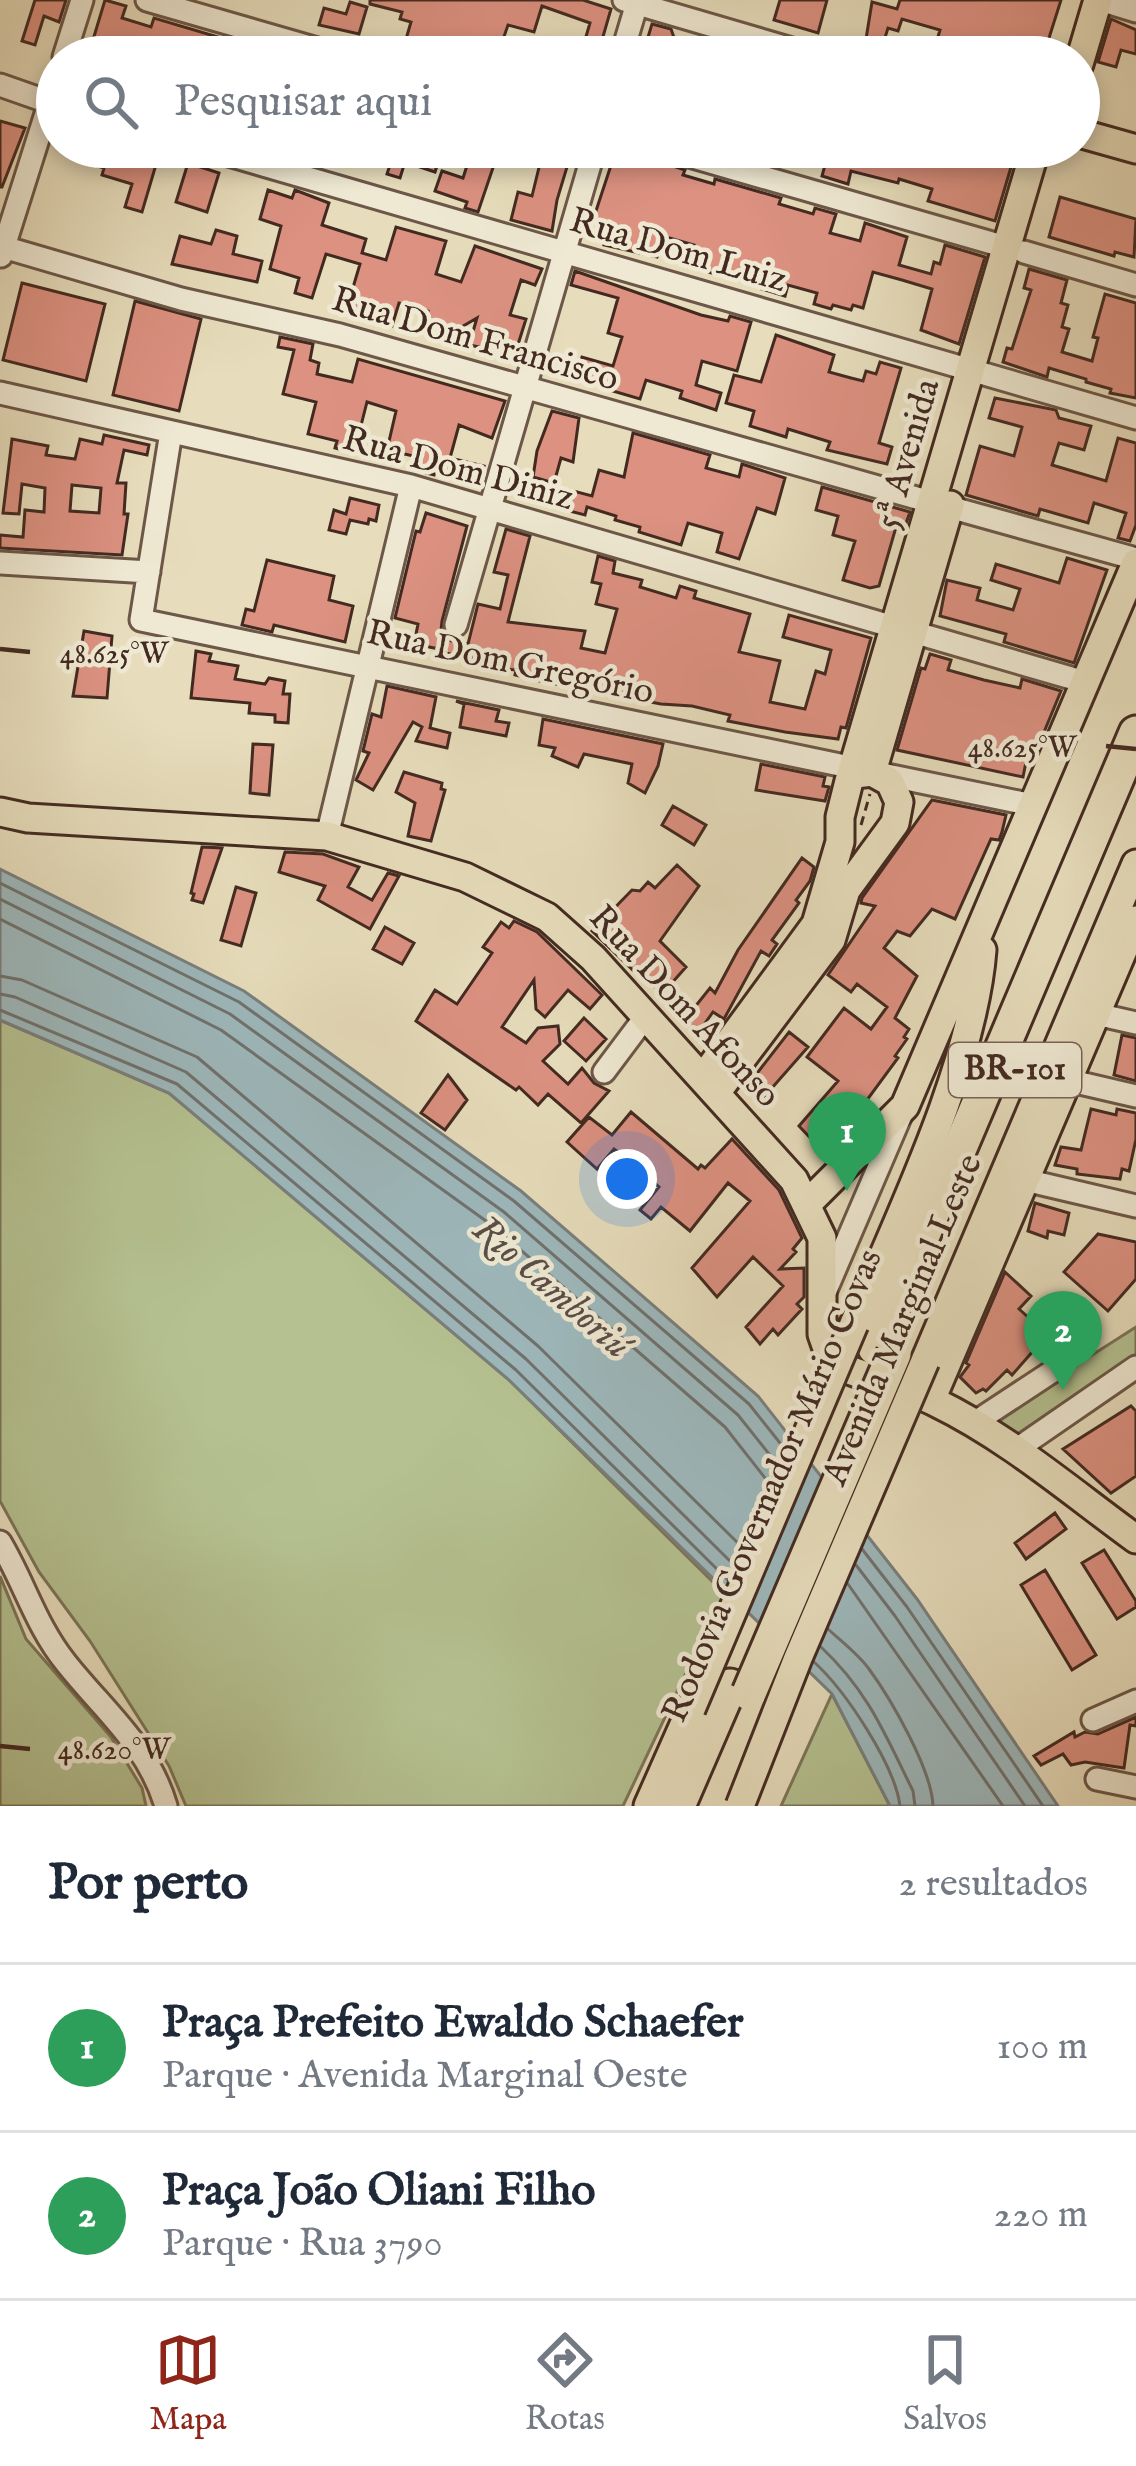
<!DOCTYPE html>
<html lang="pt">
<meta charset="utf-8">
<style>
body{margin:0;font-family:"IM FELL English",serif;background:#f2f2f3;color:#1f2937}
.you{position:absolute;left:627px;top:1179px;width:42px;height:42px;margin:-30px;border:9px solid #fff;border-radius:50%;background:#1a73e8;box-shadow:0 0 0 18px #1a73e833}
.badge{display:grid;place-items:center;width:78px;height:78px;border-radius:50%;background:#8f2418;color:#fff;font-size:39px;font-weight:700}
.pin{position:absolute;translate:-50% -99px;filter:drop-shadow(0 3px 6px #0008)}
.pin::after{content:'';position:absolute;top:63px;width:42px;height:36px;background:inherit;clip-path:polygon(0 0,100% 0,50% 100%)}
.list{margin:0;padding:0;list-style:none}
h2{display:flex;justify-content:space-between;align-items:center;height:156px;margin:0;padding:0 48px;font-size:51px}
h2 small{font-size:39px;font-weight:400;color:#747a83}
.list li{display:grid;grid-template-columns:78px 1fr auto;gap:36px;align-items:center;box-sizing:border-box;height:168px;padding:0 48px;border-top:3px solid #e0e1e3}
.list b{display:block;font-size:45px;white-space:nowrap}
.list p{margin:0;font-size:39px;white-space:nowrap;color:#747a83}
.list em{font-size:39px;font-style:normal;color:#747a83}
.icon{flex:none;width:66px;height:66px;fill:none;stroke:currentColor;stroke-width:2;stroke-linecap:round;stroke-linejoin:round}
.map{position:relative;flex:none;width:1136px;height:1806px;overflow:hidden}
.search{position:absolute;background:#fff;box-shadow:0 6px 18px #0003;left:36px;right:36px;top:36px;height:132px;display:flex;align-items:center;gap:30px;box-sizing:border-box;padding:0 42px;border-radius:66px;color:#747a83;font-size:45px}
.sheet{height:492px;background:#fff}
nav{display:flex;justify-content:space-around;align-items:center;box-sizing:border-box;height:168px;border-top:3px solid #e0e1e3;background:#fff;font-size:33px;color:#747a83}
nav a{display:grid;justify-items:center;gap:6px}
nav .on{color:#8f2418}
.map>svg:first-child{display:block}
</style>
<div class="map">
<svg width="1136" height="1806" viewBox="0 0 1136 1806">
<rect width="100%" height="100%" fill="#e7ddbc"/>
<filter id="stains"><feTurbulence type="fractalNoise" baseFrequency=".00167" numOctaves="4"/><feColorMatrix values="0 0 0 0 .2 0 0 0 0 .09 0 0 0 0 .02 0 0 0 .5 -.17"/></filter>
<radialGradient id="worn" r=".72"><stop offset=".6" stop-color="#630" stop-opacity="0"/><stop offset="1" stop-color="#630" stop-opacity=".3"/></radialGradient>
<path fill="#b5c191" stroke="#7c7659" stroke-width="3" d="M0 1020 169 1093 508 1379 730 1599 713 1616 623 1806H186L169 1766 90 1641 39 1572 0 1501Z
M1136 1327V1358L1016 1440 987 1422Z
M0 1576 26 1639 111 1737 142 1788 146 1806H0Z
M832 1694 890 1806H781Z"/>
<path fill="#9db8bc" stroke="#797f7e" stroke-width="3" d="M0 869 244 991 521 1191 758 1396 917 1599 1058 1806H890L832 1694 508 1379 169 1093 0 1020Z"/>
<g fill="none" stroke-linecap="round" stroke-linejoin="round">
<path stroke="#70716e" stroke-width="3" d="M0 883 239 1002 514 1201 749 1404 784 1448
M0 899 230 1014 504 1212 738 1415 777 1464
M0 919 221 1030 493 1226 725 1427 769 1483
M0 976 22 980 197 1057 538 1346 742 1547
M0 994 15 997 186 1072 526 1359 734 1565
M0 1010 177 1084 516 1370 728 1580
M862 1549 907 1607 1043 1806
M856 1565 895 1616 1025 1806
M848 1584 1003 1806
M828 1629C842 1642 858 1654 869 1669 891 1699 932 1770 933 1806
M821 1647C868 1691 885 1734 913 1791L915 1806
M814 1662C845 1690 895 1765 900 1806"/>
</g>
<path fill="#dc9181" stroke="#432a21" stroke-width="3" fill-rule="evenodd" d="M35 0H66L59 22 44 16 35 45 22 41Z
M105 0 126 6 122 18 151 27 154 18 228 40 223 57 192 51 190 57H101L89 53Z
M370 0H583L611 9 602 40 607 41 603 57H580L590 23 542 6 534 32 508 25 497 57H439L404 46 411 22 400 19 402 12 370 4Z
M780 0H827L818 33 774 20Z
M900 0H1061L1043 57H971L952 52 950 57H932L940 30 902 19 898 31 888 28 883 44 866 39 872 2 897 9Z
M350 2 367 7 359 34 319 25 324 8 346 14Z
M1111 19 1136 30V54L1121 50 1116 67 1098 62Z
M652 24 671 29 677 46 670 44 666 57H642Z
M0 121 25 128 2 187H0Z
M113 147 160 151 142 212 125 207 132 184 102 175 104 168 81 161 84 150 102 156 103 151 111 154Z
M330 147H443L435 172 405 162 400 178 387 174 390 165 363 156 362 160Z
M473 147H500L478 212 465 208 467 202 435 191 442 171 463 178Z
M544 147H573L557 200 552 231 511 220 518 192 532 196Z
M617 147 685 170 683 175 714 184 715 179 781 198 779 204 813 214 815 208 836 214 830 233 860 241 865 223 907 237 899 265 931 274 934 262 940 264 945 245 985 257 959 344 921 330 932 289 902 280 873 272 863 308 853 305 851 310 833 305 831 309 814 304 817 293 788 285 785 296 762 289 763 286 688 267 694 245 663 236 657 257 604 245 610 225 593 220Z
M830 147H915L941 155 944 147H1017L995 221 928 201 932 189 899 179 898 183 851 171 848 184 822 176Z
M188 163 219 173 207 212 176 202Z
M268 190 292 198 295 190 329 203 322 225 366 239 362 253 386 260 396 227 446 241 436 274 461 282 475 246 542 269 535 285 521 280 510 315 526 319 515 354 469 345 477 318 453 332 450 326 434 321 423 329 428 311 399 303 392 326 345 313 341 311 345 300 349 301 360 264 326 254 312 298 295 293 299 278 270 269 281 226 260 219Z
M1060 197 1136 219 1134 257 1115 252 1114 256 1049 237Z
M216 230 237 236 233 254 262 261 257 282 172 264 180 236 211 244Z
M1029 269 1067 280 1061 303 1068 305 1062 327 1069 329 1062 352 1092 361 1098 338 1093 337 1105 294 1136 303V398L1110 393 1111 389 1086 382V379L1049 368 1047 377 1003 362 1007 348 1012 349 1031 290 1024 288Z
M575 271 701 315 728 321 730 316 751 322 737 371 702 361 696 385 721 393 716 410 680 398 682 391 646 380 640 399 606 389 608 384 577 374 582 357 613 366 622 337 608 333 618 298 571 285Z
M22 283 105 304 86 381 3 360Z
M135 301 201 319 179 411 113 395Z
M776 335 834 355 829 372 851 378 863 381 866 371 876 374 880 362 901 368 879 443 892 447 887 464 827 450 830 442 788 429 786 437 750 426 754 411 726 403 734 375 761 382Z
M280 337 313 344 310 360 319 363 317 374 352 382 358 359 505 401 492 438 459 425 450 458 484 466 479 483 435 471 434 475 414 470 418 457 387 450 396 411 367 402 354 453 335 448 337 441 308 434 316 402 283 394 294 350 278 347Z
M995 398 1056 410 1059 418 1091 426 1084 450 1059 443 1052 465 1106 481 1118 438 1136 443V525L1130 541 1118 538 1126 513 1094 503 1088 523 1040 509 1038 516 966 495 980 446 1014 456 1022 427 989 418Z
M552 411 579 418 573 462 561 458 554 483 533 477 537 451Z
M633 433 710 455 706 468 739 477 742 464 785 478 775 514 757 508 739 559 717 552 722 533 688 523 681 545 639 532 640 527 615 520 616 516 587 507 585 515 546 505 551 485 592 496 599 470 624 477Z
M104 435 149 445 147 455 124 450 117 483H126L124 514H128L122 555 0 548V535L23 537 25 510 44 512 45 488 22 484 19 514 3 513 12 439 48 446 46 455 75 459 80 439 102 444ZM72 485 101 488 99 513 70 511Z
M822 487 910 512 904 529 896 527 879 586 870 588 843 580 855 541 833 535 838 516 816 510Z
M350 498 379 505 376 521 369 519 368 524 350 520 346 534 329 530 334 510 346 514Z
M426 513 467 526 442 621 439 649 414 644 418 624 395 618 416 531 420 532Z
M506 529 530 536 508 622 585 631 581 648 605 653 617 609 596 604 601 584 592 582 598 556 615 561 613 573 642 580 640 587 676 598 680 586 696 591 694 598 750 614 739 652 780 661 770 702 805 709 816 671 825 674 831 650 783 637 789 615 871 638 846 728 841 727 838 739 785 732 728 721 730 715 692 706 661 704 540 681 515 675 516 670 477 666 478 659 445 653 447 640 468 644 478 604 500 609 508 575 494 572Z
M1067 558 1107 570 1074 663 1004 642 1006 634 940 616 947 580 980 588 977 600 1013 610 1020 589 991 580 996 564 1059 583Z
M267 560 334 576 329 600 353 606 345 642 274 625 272 632 242 625 246 609 254 611Z
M84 631 112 636 107 698 73 696Z
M196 651 211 654 209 661 238 666 235 679 265 684 269 678 285 681 283 694H290L288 723 275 722V715L249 713 250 703 191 698Z
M930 654 951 660 948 670 984 680 1020 688 1022 679 1061 691 1037 749 1029 747 1023 777 897 750 921 668 925 669Z
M387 686 436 697 430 728 450 733 447 748 416 741 422 727 413 722 373 790 356 780 369 753 363 751 372 714 381 717Z
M456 701 499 710 496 721 509 723 506 736 460 727 464 704Z
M543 719 663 744 658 766 645 793 628 783 632 764 584 754 578 767 552 756 555 748 539 745Z
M253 744 273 745 269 795 250 793Z
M761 764 825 777 823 786 829 787 825 801 756 790Z
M404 772 442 783 441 789 445 790 431 841 408 836 415 803 396 792Z
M932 800 1006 815 1002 832 999 840 991 839 955 919 932 909 910 936 897 931 884 948 917 976 895 1018 909 1029 904 1037 907 1039 895 1056 898 1058 836 1142 822 1131 814 1142 799 1126 838 1081 807 1057 844 1008 871 1029 887 1007 857 984 851 992 828 975 875 906 861 903 862 898Z
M673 806 706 825 694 845 662 825Z
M202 847 222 848 203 903 192 900 194 894 191 893Z
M285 852 323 854 359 867 348 887 372 900 388 873 399 876 370 929 318 900 325 886 279 872Z
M802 858 814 867 810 881 796 900 799 903 772 940 777 944 769 956 761 951 724 1019 713 1012 698 1033 686 1024 694 1008 710 988 715 993 738 950Z
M677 865 699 886 660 941 686 967 663 993 636 973 592 931 632 890 640 891 648 882 655 888Z
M236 887 256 893 241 946 221 940Z
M514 921 537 932 602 995 590 1009 568 990 545 1017 536 1009 534 980 502 1027 526 1043 538 1028 558 1026 560 1044 543 1061 568 1084 582 1068 594 1083 609 1091 581 1123 548 1094 538 1105 519 1087 516 1090 416 1021 435 990 457 1004 492 953 483 947 501 922 509 928Z
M385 927 414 943 402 964 373 949Z
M584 1018 606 1039 586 1061 564 1041Z
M789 1032 808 1047 764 1097 748 1085Z
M1122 1035 1136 1038V1081L1114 1075Z
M448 1075 467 1100 445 1130 421 1113Z
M1091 1109 1116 1115 1117 1109 1136 1113V1139L1129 1171 1122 1169 1120 1179 1077 1174V1169L1055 1165 1061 1147 1081 1150Z
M631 1112 698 1169 701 1165 705 1168 732 1139 779 1190 802 1238 793 1249 796 1252 780 1269 804 1268V1297L797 1304 802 1309 778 1335 773 1329 760 1344 746 1327 783 1286 753 1257 717 1297 692 1268 750 1201 728 1183 690 1231 661 1207 651 1219 640 1210 659 1187 648 1177 650 1175 614 1149 597 1169 567 1142 589 1117 612 1135Z
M1035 1203 1069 1213 1064 1235 1048 1231 1047 1238 1028 1231Z
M1098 1234 1136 1242V1279L1108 1311 1064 1272Z
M1005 1272 1031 1296 1019 1309 1037 1325 1055 1304 1076 1322 1040 1356 1034 1350 1012 1375 1007 1370 986 1391 983 1389 976 1393 960 1377 969 1365 966 1363Z
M1131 1406 1136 1411V1476L1111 1493 1063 1449Z
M1055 1513 1066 1529 1026 1559 1015 1543Z
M1104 1550 1136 1601V1607L1117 1619 1082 1563Z
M1045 1570 1096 1655 1072 1670 1021 1585Z
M1136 1717V1726L1130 1725 1124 1768 1085 1762 1071 1765 1063 1754 1041 1765 1034 1756 1074 1732 1075 1737 1085 1732 1098 1734Z"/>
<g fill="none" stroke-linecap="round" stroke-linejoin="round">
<g stroke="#6c5748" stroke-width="27">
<path id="minor" d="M147 0 345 57
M624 0 819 57
M1100 0 1136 11
M64 57 82 0
M621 57 638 0
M0 85 57 105
M201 147 1136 418
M658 147 1006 247
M0 246 181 299 340 335 931 502
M1024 252 1136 285
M1 256 57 79
M0 393 411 486 894 627
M171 432 141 620 864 770
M949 507 1136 559
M0 563 149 572
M456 625 595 147
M913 632 1085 682
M877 773 1033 805
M327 836 411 486
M1096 1014 1136 1023
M604 1072 646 1016
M1067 1080 1136 1096
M1025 1180 1136 1206
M826 1290 901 1115
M974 1423 1056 1369
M1017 1449 1136 1367
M0 1542C24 1582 36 1626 66 1663 104 1711 148 1745 166 1806
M1093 1720 1136 1701
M1097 1779 1136 1787"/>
</g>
<g stroke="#432a21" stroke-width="33">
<path id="major" d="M1079 64 1098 0
M1079 133 1136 149
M872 772 950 505
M0 812 28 818 327 836 465 877 547 917 593 958 794 1180 822 1238V1334L830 1357 839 1366C870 1379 905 1387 935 1402 1009 1438 1070 1491 1136 1539
M703 1078 816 924 840 842V817L849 781 1036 147
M716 1093 831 940 846 890 895 823 899 802 890 782 872 772 855 774
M808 1203 905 1106 1136 563
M854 1324C900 1215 973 1066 982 950
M925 1361 1136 864
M931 1400 1136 920
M648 1806 691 1709"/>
</g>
<g stroke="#432a21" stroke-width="39">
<path id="highway" d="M875 1348 1136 733
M678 1806 730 1686"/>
</g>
<path stroke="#432a21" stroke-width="3" stroke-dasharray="9 6" stroke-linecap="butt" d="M861 825 870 794"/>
<use href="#minor" stroke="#efe9d3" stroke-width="21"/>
<use href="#major" stroke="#e7ddbc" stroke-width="27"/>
<use href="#highway" stroke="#e7ddbc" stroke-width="33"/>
<g stroke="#432a21" stroke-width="33" stroke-linecap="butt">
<path id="major-bridge" d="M691 1709 854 1324
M740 1806 798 1658 925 1361"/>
</g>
<g stroke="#432a21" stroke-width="39" stroke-linecap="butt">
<path id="highway-bridge" d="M749 1693 894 1354"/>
</g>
<use href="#major-bridge" stroke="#e7ddbc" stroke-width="27"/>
<use href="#highway-bridge" stroke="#e7ddbc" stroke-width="33"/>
</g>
<path fill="none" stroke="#432a21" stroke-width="4.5" d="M0 649 30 652M1106 746 1136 749M0 1746 30 1749"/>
<g text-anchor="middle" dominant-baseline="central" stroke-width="9" stroke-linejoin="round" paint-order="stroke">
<rect fill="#efe9d3" stroke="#776356" stroke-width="3" x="949" y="1043" width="132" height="54" rx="9"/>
<g font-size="33" font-weight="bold" fill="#432a21">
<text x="1015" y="1070">BR-101</text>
</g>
<g font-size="36" fill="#432a21" stroke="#efe9d3">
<text transform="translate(678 251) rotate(16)">Rua Dom Luiz</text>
<text transform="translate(475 340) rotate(16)">Rua Dom Francisco</text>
<text transform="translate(908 454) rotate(-74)">5ª Avenida</text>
<text transform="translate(458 469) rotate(15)">Rua Dom Diniz</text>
<text transform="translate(510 663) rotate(12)">Rua Dom Gregório</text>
<text transform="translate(684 1007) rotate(47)">Rua Dom Afonso</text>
<text transform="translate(903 1320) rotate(-67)">Avenida Marginal Leste</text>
<text transform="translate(773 1486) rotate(-67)">Rodovia Governador Mário Covas</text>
</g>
<g font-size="39" font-style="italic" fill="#5a4e48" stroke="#efe9d3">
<text transform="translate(551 1288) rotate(41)">Rio Camboriú</text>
</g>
</g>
<g font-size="30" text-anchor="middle" fill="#432a21" stroke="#efe9d3" stroke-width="9" stroke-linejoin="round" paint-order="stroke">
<text x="114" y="663">48.625°W</text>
<text x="1022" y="757">48.625°W</text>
<text x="114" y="1759">48.620°W</text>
</g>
<rect width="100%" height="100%" filter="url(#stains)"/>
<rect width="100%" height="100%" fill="url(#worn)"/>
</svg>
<div class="you"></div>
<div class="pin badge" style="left:847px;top:1191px;background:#2e9e5b">1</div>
<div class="pin badge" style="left:1063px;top:1390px;background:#2e9e5b">2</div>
<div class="search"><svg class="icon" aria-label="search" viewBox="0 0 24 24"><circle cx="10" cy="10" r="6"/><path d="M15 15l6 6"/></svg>Pesquisar aqui</div>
</div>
<section class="sheet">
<h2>Por perto<small>2 resultados</small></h2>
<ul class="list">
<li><span class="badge" style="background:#2e9e5b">1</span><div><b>Praça Prefeito Ewaldo Schaefer</b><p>Parque · Avenida Marginal Oeste</p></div><em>100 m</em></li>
<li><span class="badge" style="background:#2e9e5b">2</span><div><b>Praça João Oliani Filho</b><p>Parque · Rua 3790</p></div><em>220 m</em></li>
</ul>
</section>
<nav>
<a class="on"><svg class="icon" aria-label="map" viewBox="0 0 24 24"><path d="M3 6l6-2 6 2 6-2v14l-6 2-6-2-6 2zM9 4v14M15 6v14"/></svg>Mapa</a>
<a><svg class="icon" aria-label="directions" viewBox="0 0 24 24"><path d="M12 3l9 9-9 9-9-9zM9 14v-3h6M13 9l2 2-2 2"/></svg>Rotas</a>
<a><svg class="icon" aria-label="saved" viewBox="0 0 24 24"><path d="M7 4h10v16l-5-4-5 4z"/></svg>Salvos</a>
</nav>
